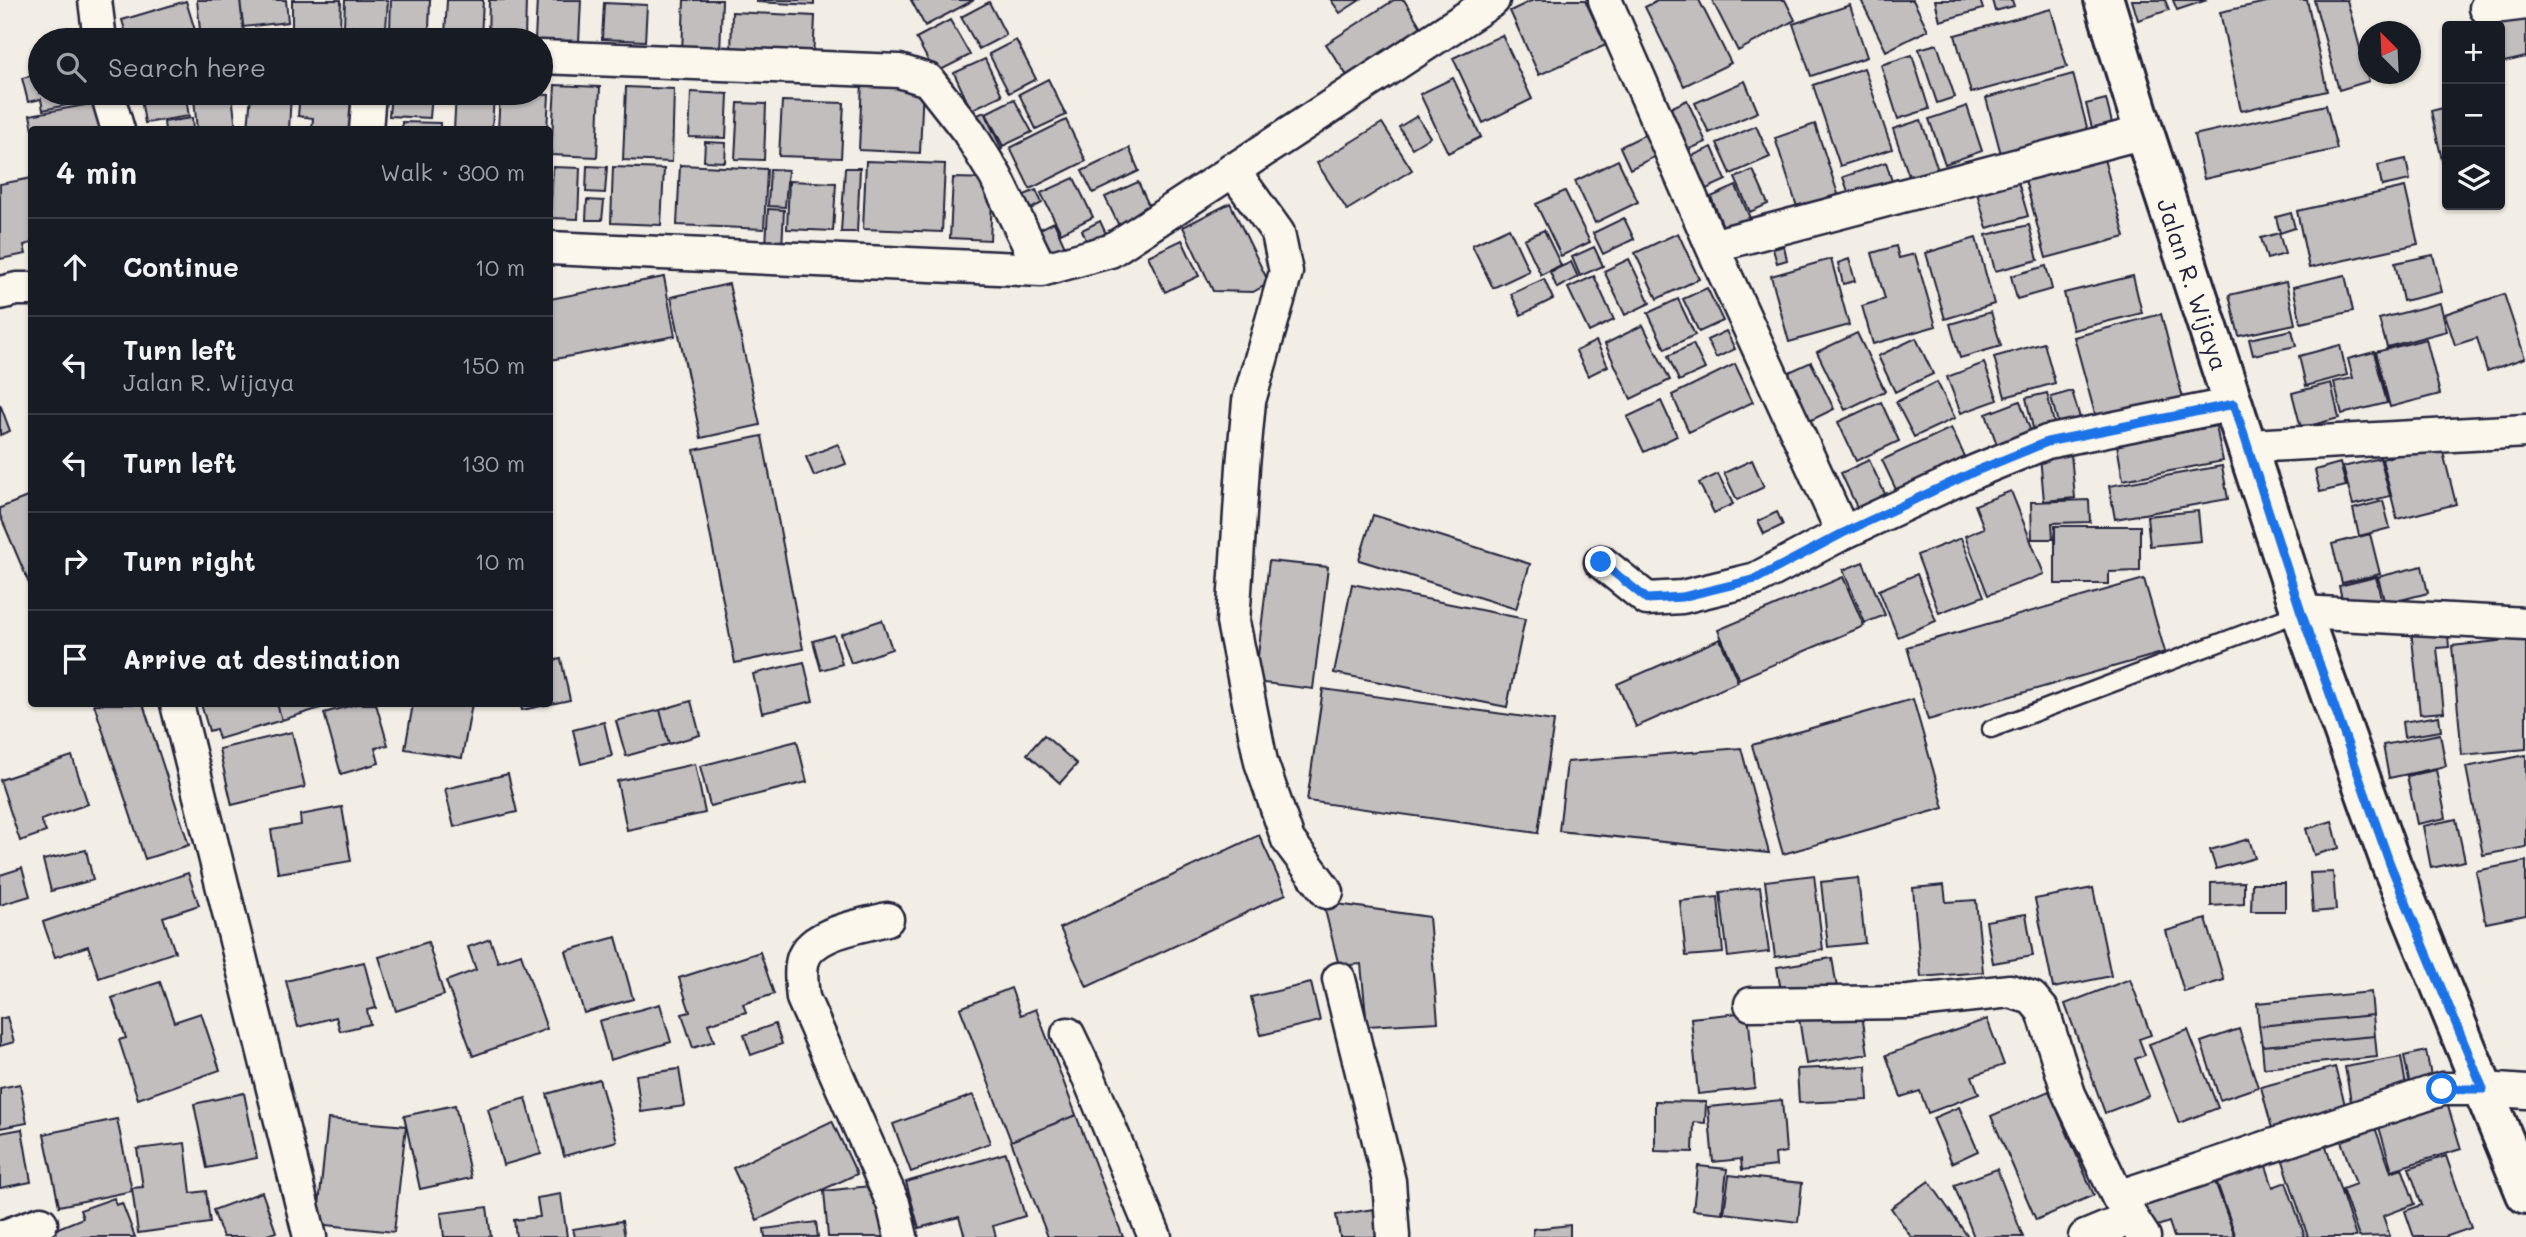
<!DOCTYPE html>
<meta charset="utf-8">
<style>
body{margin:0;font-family:Mali,sans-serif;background:#242831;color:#f1f3f6}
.controls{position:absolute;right:21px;top:21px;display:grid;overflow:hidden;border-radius:7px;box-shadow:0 2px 5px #0004}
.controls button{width:63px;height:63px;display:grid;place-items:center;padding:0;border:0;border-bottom:2px solid #363941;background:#171b24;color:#f1f3f6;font:35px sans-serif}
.compass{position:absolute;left:2358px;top:21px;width:63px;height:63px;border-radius:50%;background:#171b24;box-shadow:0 2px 5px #0004;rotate:336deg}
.stop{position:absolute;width:21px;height:21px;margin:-16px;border:5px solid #1a73e8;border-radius:50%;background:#fff}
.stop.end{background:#1a73e8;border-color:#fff;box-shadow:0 2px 7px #0008}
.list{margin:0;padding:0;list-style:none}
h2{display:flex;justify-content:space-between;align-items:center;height:91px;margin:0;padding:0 28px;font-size:30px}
h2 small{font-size:23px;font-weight:400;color:#9ea1a6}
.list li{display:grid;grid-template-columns:46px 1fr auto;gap:21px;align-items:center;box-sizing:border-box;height:98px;padding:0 28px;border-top:2px solid #363941}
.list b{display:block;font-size:26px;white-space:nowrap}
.list p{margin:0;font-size:23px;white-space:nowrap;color:#9ea1a6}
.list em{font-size:23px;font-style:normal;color:#9ea1a6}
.icon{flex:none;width:38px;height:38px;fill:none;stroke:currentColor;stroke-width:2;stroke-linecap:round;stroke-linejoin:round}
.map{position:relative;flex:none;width:2526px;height:1237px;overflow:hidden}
.search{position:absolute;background:#171b24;box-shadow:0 2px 5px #0004;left:28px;top:28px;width:525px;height:77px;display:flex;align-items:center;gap:18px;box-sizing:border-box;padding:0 24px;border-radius:38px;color:#9ea1a6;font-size:26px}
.panel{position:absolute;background:#171b24;box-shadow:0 2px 5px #0004;left:28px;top:126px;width:525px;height:581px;border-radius:7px}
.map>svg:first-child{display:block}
</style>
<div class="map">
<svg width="2526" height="1237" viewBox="0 0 2526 1237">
<rect width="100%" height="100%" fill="#f2eee5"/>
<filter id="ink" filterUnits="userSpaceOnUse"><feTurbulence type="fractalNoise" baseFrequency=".0143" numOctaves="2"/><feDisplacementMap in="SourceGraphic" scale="14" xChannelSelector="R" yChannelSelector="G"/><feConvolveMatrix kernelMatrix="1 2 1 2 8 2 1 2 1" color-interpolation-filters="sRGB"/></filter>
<g filter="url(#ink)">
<path fill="#c2bebe" stroke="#22223b" stroke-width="2" d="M197 0H240L245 40H201Z
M240 0H286L288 22 243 27Z
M292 0H341L340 28H292Z
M345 0H388L386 28 344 26Z
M391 0H430L429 30 390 29Z
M447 0H483L481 37 445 36Z
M489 0H526L525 40H488Z
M537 0H581L579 43 535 40Z
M684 0H722L720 54 682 53Z
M756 0H814V5L756 2Z
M911 0H974L925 26Z
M1331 0H1360L1340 13Z
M1394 0H1404L1424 32 1350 80 1326 44Z
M1533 0H1585L1606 45 1539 75 1510 11Z
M1659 0H1699L1731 63 1684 86 1645 7Z
M1712 0H1785L1795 20 1738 51Z
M1861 0H1913L1928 30 1886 51Z
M1935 0H1980L1983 9 1940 21Z
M1992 0H2012L2014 6 1995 11Z
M2132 0H2165L2169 10 2138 20Z
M2173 0H2207L2177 10Z
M2276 0H2307L2327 91 2241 111 2220 12Z
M2314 0H2347L2369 81 2339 90Z
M186 1 198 40H128L122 20Z
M989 2 1006 35 979 49 961 17Z
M604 3 647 5 645 41 602 39Z
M1850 5 1867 57 1811 76 1793 24Z
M2051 9 2067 67 1971 93 1955 35Z
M732 12 815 16 813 61 731 57Z
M2526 18V57L2500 63V26H2487Z
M950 20 970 55 935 73 916 38Z
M1502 35 1532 99 1483 123 1453 58Z
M1016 40 1036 79 1009 93 989 54Z
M1937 44 1955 97 1937 103 1919 49Z
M1912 55 1929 109 1898 119 1881 65Z
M985 59 1002 95 971 110 954 73Z
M1864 68 1892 149 1840 166 1813 85Z
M40 74V93H83L85 101 43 110 41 99 28 102 22 78Z
M2073 74 2088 131 2001 154 1986 98Z
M1453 78 1481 137 1448 153 1420 94Z
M1048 79 1066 115 1036 129 1019 94Z
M862 81 923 84 920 153 859 150Z
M1745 81 1758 112 1709 133 1695 103Z
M555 85 600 87 597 157 551 155Z
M626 87 674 89 672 162 623 160Z
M691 92 728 94 726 138 689 137Z
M140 93H185L189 116 145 123Z
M251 93H291L289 130H248Z
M300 93H352L351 115H360V130H312L313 118 298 116Z
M391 93H432L430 118 389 116Z
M456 93H494L492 130H454Z
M500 93 549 95 547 130H498Z
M232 94 236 130H197L194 98Z
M1014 99 1032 132 1003 146 986 113Z
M2106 99 2112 123 2092 128 2086 104Z
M1687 100 1706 142 1678 154 1660 113Z
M782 101 844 103 841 158 779 156Z
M96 103 101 130H33L30 115Z
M738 103 766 104 764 160 735 159Z
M2326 105 2337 149 2204 179 2194 135Z
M1967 106 1982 151 1945 164 1929 119Z
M2447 107V178H2446L2431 111Z
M984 112 1002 149 985 157 967 120Z
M1417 116 1430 137 1412 148 1399 127Z
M192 118 193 130H165L164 122Z
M1066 120 1086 161 1030 189 1010 148Z
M1921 120 1940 176 1912 185 1893 129Z
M402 122 440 123V130H402Z
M1382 123 1412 170 1347 210 1317 163Z
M1815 124 1840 200 1799 213 1775 138Z
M1756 126 1770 157 1731 174 1717 143Z
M1648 133 1658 155 1630 169 1620 147Z
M705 142 726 143 725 162 704 161Z
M1712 147 1726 180 1702 191 1687 158Z
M1129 148 1139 171 1093 193 1082 171Z
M2104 159 2125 237 2046 258 2025 180Z
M2406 159 2410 180 2382 186 2378 165Z
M1618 160 1638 202 1595 223 1575 181Z
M866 161 945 164 942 232 863 229Z
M1886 162 1894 188 1852 203 1843 177Z
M680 165 767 169 764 229 677 225Z
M587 166 607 167 605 193 586 192Z
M553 167 580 168 578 219 550 218Z
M613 167 664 169 661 225 611 223Z
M845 168H860L857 232H841Z
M770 169 788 170 785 207 768 206Z
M1753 170 1768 204 1750 212 1735 178Z
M32 178V243L24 245 26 254 0 259V184Z
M953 178 993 179 990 240 950 238Z
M1074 178 1093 217 1061 233 1041 193Z
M789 181 836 183 833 231 787 229Z
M1138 182 1152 212 1120 228 1105 197Z
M2018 182 2028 216 1987 228 1977 193Z
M1736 186 1750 218 1724 229 1711 197Z
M2405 187 2418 244 2309 268 2297 211Z
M1036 190 1042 203 1029 210 1022 196Z
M1565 191 1590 242 1561 256 1536 204Z
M587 200 604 201 602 220H586Z
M1230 203 1269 283 1253 292 1213 291 1183 227Z
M768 209 784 210 782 248 766 246Z
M2291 213 2295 228 2280 233 2276 217Z
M1624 218 1634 239 1603 254 1593 233Z
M1100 221 1107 236 1088 245 1082 230Z
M1054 222 1067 251 1054 257 1040 229Z
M2029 225 2038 260 1995 271 1986 235Z
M1509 228 1529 271 1493 288 1472 245Z
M1544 230 1561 265 1541 275 1524 239Z
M1678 233 1699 279 1657 299 1635 253Z
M2279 233 2285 254 2267 259 2261 238Z
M1976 238 1994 304 1945 319 1926 253Z
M1182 240 1199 276 1165 292 1148 256Z
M1784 246 1787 260 1777 263 1773 249Z
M1896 246 1899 258 1915 254 1936 326 1873 344 1862 306 1885 299 1872 253Z
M1594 247 1603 266 1580 276 1572 257Z
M2433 255 2442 292 2403 301 2395 263Z
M1629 259 1650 303 1625 315 1604 271Z
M1831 259 1849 325 1789 342 1771 276Z
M1849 259 1855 281 1843 284 1838 263Z
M1571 262 1578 277 1557 288 1550 272Z
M2046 266 2052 289 2017 299 2011 276Z
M2345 275 2353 311 2301 323 2293 287Z
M1594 276 1614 320 1589 332 1568 288Z
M2133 276 2142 313 2073 330 2064 293Z
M664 277 675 336 550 360V299Z
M1544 279 1553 299 1521 315 1511 294Z
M2286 282 2295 324 2239 336 2229 295Z
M729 284 760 425 701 438 671 297Z
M1707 288 1723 321 1699 332 1683 299Z
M2504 294 2525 358 2487 371 2477 338 2455 345 2445 314Z
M1678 299 1695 335 1665 349 1648 313Z
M2440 303 2447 331 2387 347 2379 319Z
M1991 312 2001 346 1960 358 1950 324Z
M2161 314 2184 402 2098 425 2074 337Z
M1643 325 1670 380 1631 399 1605 344Z
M2292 330 2296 346 2253 355 2249 339Z
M1726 331 1735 349 1716 358 1707 340Z
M1857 333 1885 391 1845 410 1817 352Z
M1916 338 1933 374 1895 392 1878 356Z
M2426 339 2440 394 2390 407 2376 352Z
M1596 341 1608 366 1588 376 1576 351Z
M2044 343 2055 383 2005 397 1994 357Z
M1693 344 1705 369 1679 381 1668 356Z
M2340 345 2347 375 2306 386 2299 356Z
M2374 352 2387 403 2342 414 2334 382 2353 378 2348 359Z
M1811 362 1834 409 1797 427 1774 379Z
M1984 363 1998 400 1961 413 1947 377Z
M1735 364 1753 402 1689 432 1672 395Z
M1937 382 1955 418 1914 437 1896 402Z
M2331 383 2339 418 2301 428 2292 393Z
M2072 391 2083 428 2061 434 2051 397Z
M2047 393 2056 432 2035 437 2026 398Z
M1661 401 1677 436 1644 452 1627 417Z
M2020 401 2034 441 2000 453 1986 414Z
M1881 402 1899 441 1856 461 1838 422Z
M0 404 10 431 0 435Z
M2216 426 2223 461 2123 480 2117 445Z
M1951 428 1968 463 1899 496 1882 460Z
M762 436 803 649 735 663 694 450Z
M838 444 846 464 814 476 806 457Z
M2441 444 2456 504 2397 519 2382 459Z
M2071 454 2075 498 2044 501 2040 456Z
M2380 458 2390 496 2353 505 2343 467Z
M1752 460 1764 487 1737 500 1724 473Z
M1869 460 1888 500 1860 514 1841 473Z
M2340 463 2346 486 2320 492 2315 470Z
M2222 466 2228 499 2115 519 2109 486Z
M1718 474 1733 504 1714 513 1699 483Z
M2011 491 2044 574 1988 595 1965 536 1984 528 1975 505Z
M32 495V588H31L0 515V508Z
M2089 500 2090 522 2052 523 2053 539H2032L2031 502Z
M2383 501 2390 528 2359 536 2353 509Z
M2198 511 2201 541 2150 546 2147 516Z
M1777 512 1783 525 1764 534 1758 521Z
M1373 515 1530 564 1516 609 1359 560Z
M2055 526H2140V571L2109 572V584H2055Z
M2370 534 2380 574 2342 583 2332 544Z
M1961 538 1984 596 1939 613 1917 555Z
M1269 561 1328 567 1313 689 1255 682Z
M1863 562 1885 615 1865 623 1843 570Z
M2422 566 2428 593 2385 604 2378 577Z
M1917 574 1936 621 1898 637 1879 590Z
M1843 577 1864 626 1739 679 1718 630Z
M2376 577 2381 598 2344 607 2339 586Z
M2144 579 2165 652 1928 720 1907 647Z
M1352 584 1525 619 1507 707 1334 673Z
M882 620 892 649 851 663 841 634Z
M2447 625 2449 647 2437 648 2444 712 2420 714 2411 629Z
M834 635 842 664 821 670 813 641Z
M2526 638V749L2462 755 2452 646Z
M1720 639 1738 682 1636 727 1617 684Z
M561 659 570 700 522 710 520 704H550V661Z
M804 662 813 701 762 713 753 674Z
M1323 689 1554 721 1538 833 1307 801Z
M1913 699 1944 808 1783 854 1752 745Z
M691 701 700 735 669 744 660 710Z
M94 704H143L189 845 145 859Z
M201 704H277L282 720 219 739 216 729 209 731Z
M277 704H327V706L282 720Z
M356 704H376L388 745 375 748 379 763 341 774 324 713Z
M413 704H472L462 758 405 749Z
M660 710 669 744 626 756 616 721Z
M2439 716 2441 731 2404 737 2402 722Z
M604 722 612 756 581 764 573 730Z
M292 732 305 787 232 805 219 749Z
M2440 734 2446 766 2389 778 2383 745Z
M1044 735 1077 764 1060 783 1027 754Z
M797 741 807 782 710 806 700 766Z
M1741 748 1769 853 1559 831 1567 762Z
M2526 755V847L2483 855 2466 767Z
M72 756 88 804 41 820 46 832 20 841 0 780Z
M695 764 705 813 627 830 617 781Z
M2436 770 2446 818 2417 824 2407 776Z
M508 774 517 812 454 827 445 789Z
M342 807 351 861 278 873 271 830 301 825 300 815Z
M2456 819 2465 861 2431 868 2423 826Z
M2332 821 2339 848 2314 855 2306 829Z
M1259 835 1286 894 1087 987 1060 928Z
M2249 839 2255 858 2216 869 2210 850Z
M86 850 93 880 51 891 43 860Z
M2526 861V915L2486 923 2476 871Z
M22 868 30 896 0 905V875Z
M2333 872 2336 910 2313 912 2310 873Z
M188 873 199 905 163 917 175 952 99 978 88 946 55 957 43 922Z
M1814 875 1823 950 1775 957 1765 881Z
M1858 878 1865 943 1828 947 1821 882Z
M2244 882V904L2211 906V883Z
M2252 883H2285V911H2251Z
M1944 885 1946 902 1976 900 1983 972 1921 977 1913 888Z
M1760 887 1769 952 1728 957 1720 892Z
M2093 888 2111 976 2053 988 2035 899Z
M1718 897 1723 953 1686 956 1680 901Z
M1323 902 1429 917 1438 1022 1367 1026 1361 964 1339 966Z
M2026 914 2033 956 1993 963 1986 921Z
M2206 919 2224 980 2184 992 2166 931Z
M616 937 633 999 584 1013 566 951Z
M490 939 498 962 521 954 547 1029 473 1056 446 981 476 970 468 947Z
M428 942 444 995 396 1011 379 957Z
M760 952 774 994 743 1004 746 1012 708 1024 714 1041 693 1048 682 1014 690 1012 679 978Z
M1832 958 1837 988 1782 997 1777 967Z
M364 962 376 1008 367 1010 370 1024 340 1031 336 1017 298 1027 286 981Z
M2130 979 2151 1035 2139 1039 2145 1055 2135 1059 2149 1096 2105 1113 2065 1004Z
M160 982 174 1022 201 1013 220 1070 138 1099 119 1040 126 1038 112 998Z
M1311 983 1320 1021 1261 1035 1251 997Z
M1011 988 1021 1015 1036 1009 1076 1115 1011 1141 960 1008Z
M2371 992 2373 1015 2259 1026 2257 1003Z
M660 1004 671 1042 610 1060 599 1021Z
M1861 1008 1868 1054 1806 1064 1799 1018Z
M1748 1012 1755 1088 1698 1094 1691 1018Z
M2373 1015 2375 1036 2262 1046 2259 1026Z
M7 1017 14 1042 0 1046V1019Z
M1987 1019 2004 1065 1972 1076 1979 1094 1928 1113 1920 1091 1901 1097 1886 1055Z
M775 1024 782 1044 751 1055 744 1035Z
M2239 1029 2258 1087 2220 1100 2201 1042Z
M2188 1030 2218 1108 2179 1123 2149 1044Z
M2375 1036 2377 1057 2264 1068 2262 1046Z
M2426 1051 2434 1091 2412 1096 2404 1056Z
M2401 1057 2408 1097 2352 1107 2345 1067Z
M1866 1066 1868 1100 1799 1103 1797 1069Z
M2335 1067 2348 1116 2274 1136 2261 1087Z
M679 1069 685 1106 641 1112 636 1075Z
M599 1079 617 1141 564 1156 547 1094Z
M20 1084 27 1123 0 1128V1088Z
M2049 1091 2094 1195 2036 1220 1991 1116Z
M244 1093 257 1158 207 1168 194 1104Z
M973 1095 990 1143 911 1172 893 1124Z
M526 1098 541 1154 503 1165 488 1109Z
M1782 1100 1786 1152 1775 1154 1776 1166 1742 1170 1741 1159 1713 1162 1708 1107Z
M1655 1101 1706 1102 1705 1123 1694 1122 1693 1152 1655 1151Z
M2447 1103 2461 1149 2392 1170 2378 1124Z
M455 1105 471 1178 420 1189 404 1116Z
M1959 1107 1978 1151 1952 1163 1933 1118Z
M1076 1115 1123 1237H1048L1011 1141Z
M117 1119 132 1191 59 1206 44 1134Z
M328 1119 406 1126 394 1232 317 1224Z
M832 1121 857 1174 757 1220 733 1168Z
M2373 1122 2391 1172 2402 1168 2415 1204 2383 1216 2390 1236 2359 1237 2342 1189 2356 1184 2339 1135Z
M22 1129 31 1182 0 1188V1133Z
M2324 1141 2356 1237H2308L2281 1155Z
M185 1143 191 1193 206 1191 210 1223 138 1233 132 1188 143 1187 137 1149Z
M1006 1153 1025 1216 993 1226 996 1237H965L959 1217 919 1228 906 1182Z
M2446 1156 2471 1228 2445 1237H2414L2405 1211 2422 1205 2409 1168Z
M2263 1157 2273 1187 2286 1182 2305 1237H2236L2214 1174Z
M1698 1166 1727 1169 1722 1213 1693 1210Z
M1997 1169 2023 1237H1974L1954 1185Z
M2212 1173 2235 1237H2174L2169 1222 2146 1230 2136 1200Z
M1729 1175 1802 1183 1798 1222 1724 1213Z
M1929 1181 1968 1237H1911L1891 1208Z
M879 1185 884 1237H828L824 1191Z
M262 1192 276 1232 262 1237H223L213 1210Z
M561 1194 567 1237H516L514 1220 540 1217 537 1198Z
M114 1198 116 1205 122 1203 135 1237H36L83 1218 80 1210Z
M487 1207 491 1237H444L441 1213Z
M1374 1209 1378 1237H1340L1336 1215Z
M622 1221 625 1237H575L573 1229Z
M816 1222 818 1237H765L764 1229Z
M1570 1225V1237H1533V1229Z"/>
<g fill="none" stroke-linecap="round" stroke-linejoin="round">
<g stroke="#22223b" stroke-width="21">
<path id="lane" d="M1991 729 2301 612"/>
</g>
<g stroke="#22223b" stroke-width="37">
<path id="street" d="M95 0 100 40
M1605 0 1712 246 1843 533
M2486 8 2526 3
M541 57 899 71 928 80 968 131 996 177 1041 270
M107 93 118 130
M366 130 369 93
M1232 169 1278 233 1286 272 1249 401 1243 466 1233 622 1261 762 1288 840 1327 892
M1712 246 2144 132
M550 248 1041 270 1110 251 1493 0
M0 293 17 289H32
M2248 446 2526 431
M1601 562 1647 599 1682 597 1756 579 1843 533 1976 471 2047 442 2234 404
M2301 612 2526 624
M177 704 310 1237
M887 919C862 926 806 933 802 964 800 975 802 987 803 998L893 1203 901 1237
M1339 979 1389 1181 1393 1237
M1751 1004 1909 1002 2010 991 2032 998 2043 1011 2069 1094 2118 1197 2144 1237
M1068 1034 1089 1078 1155 1237
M2118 1197 2442 1089H2483L2526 1092
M2 1237 41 1223
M2085 1237 2131 1218"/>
</g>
<g stroke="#22223b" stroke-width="44">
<g id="secondary">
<path id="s1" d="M2104 0 2144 132 2301 612 2391 864 2526 1194"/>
</g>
</g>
<use href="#lane" stroke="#fbf7ec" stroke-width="16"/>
<use href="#street" stroke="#fbf7ec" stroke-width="32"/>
<use href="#secondary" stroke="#fbf7ec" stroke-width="38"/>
</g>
</g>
<g fill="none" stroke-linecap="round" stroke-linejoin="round" filter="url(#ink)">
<path stroke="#1a73e8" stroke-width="9" d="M1601 562 1647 599 1682 597 1756 579 1843 533 1976 471 2047 442 2234 404 2301 612 2390 864 2483 1089H2442"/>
</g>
<g text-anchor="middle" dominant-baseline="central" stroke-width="6" stroke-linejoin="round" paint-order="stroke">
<g font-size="24" fill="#22223b" stroke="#fbf7ec">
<text stroke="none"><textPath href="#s1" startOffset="298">Jalan R. Wijaya</textPath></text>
</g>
</g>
</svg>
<div class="controls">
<button>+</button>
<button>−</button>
<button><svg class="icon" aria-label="layers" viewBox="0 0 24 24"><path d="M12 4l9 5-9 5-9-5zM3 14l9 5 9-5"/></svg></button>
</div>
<svg class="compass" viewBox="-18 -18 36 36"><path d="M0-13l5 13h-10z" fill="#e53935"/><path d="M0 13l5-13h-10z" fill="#9ea1a6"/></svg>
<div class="stop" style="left:2442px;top:1089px"></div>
<div class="stop end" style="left:1601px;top:562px"></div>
<div class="search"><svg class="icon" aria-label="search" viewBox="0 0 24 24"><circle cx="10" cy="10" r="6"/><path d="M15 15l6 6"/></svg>Search here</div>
<section class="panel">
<h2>4 min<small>Walk · 300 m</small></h2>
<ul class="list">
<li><svg class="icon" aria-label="ahead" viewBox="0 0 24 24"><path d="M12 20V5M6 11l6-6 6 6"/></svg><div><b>Continue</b></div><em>10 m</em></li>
<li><svg class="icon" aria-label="left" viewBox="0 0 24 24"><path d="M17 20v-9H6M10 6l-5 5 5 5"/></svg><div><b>Turn left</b><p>Jalan R. Wijaya</p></div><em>150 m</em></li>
<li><svg class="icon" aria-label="left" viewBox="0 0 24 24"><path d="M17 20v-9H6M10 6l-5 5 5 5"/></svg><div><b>Turn left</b></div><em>130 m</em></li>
<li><svg class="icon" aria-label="right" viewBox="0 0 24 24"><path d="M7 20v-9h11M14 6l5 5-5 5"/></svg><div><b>Turn right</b></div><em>10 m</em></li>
<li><svg class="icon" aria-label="arrive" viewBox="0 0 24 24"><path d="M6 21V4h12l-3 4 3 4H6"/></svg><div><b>Arrive at destination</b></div></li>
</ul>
</section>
</div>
